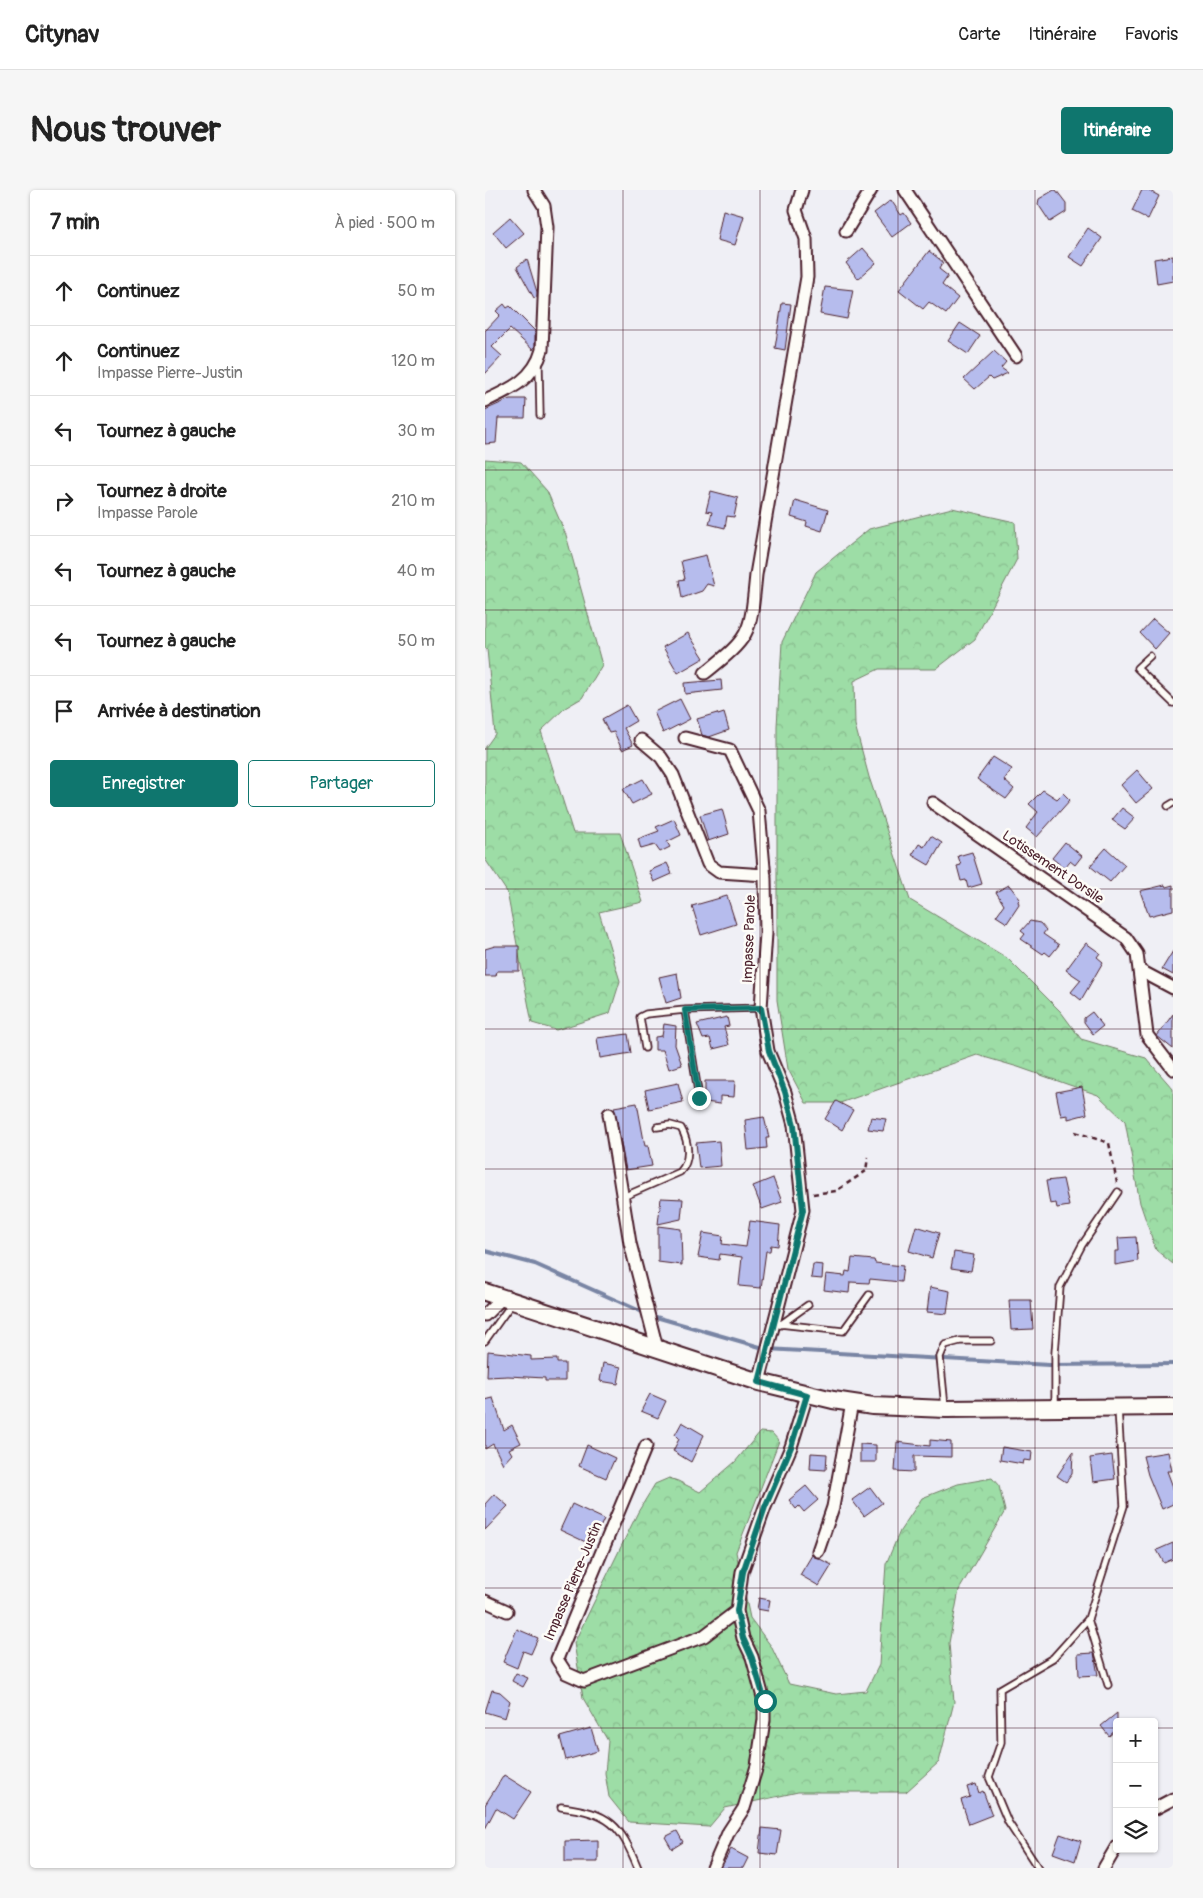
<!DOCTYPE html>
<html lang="fr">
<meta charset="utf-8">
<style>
body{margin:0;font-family:Pangolin,sans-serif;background:#f6f6f6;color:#222}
.controls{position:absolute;right:15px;bottom:15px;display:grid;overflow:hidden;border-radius:5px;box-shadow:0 1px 4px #0004}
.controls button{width:45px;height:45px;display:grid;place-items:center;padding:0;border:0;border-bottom:1px solid #e0e0e0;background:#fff;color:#222;font:25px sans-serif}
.stop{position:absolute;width:15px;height:15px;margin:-11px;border:4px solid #0f766e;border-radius:50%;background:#fff}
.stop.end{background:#0f766e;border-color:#fff;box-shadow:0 1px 5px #0008}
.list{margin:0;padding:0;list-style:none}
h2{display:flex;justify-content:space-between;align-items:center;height:65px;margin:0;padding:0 20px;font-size:21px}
h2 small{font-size:16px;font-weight:400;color:#767676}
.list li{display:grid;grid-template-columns:32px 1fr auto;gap:15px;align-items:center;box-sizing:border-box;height:70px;padding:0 20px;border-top:1px solid #e0e0e0}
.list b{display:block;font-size:19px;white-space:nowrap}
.list p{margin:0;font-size:16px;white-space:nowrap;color:#767676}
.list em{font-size:16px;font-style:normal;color:#767676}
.actions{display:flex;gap:10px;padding:15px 20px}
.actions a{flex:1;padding:11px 0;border:1px solid #0f766e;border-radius:5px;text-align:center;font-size:18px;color:#0f766e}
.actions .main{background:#0f766e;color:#fff}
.icon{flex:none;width:28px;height:28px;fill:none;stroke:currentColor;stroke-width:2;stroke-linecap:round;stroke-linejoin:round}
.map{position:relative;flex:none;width:688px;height:1678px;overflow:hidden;border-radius:5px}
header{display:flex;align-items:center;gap:30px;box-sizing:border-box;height:70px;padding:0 25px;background:#fff;border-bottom:1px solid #e0e0e0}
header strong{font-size:24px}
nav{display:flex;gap:28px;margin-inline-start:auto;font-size:18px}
.intro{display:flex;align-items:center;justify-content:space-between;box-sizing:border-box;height:120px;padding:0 30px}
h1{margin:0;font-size:35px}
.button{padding:12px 22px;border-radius:5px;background:#0f766e;color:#fff;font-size:18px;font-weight:700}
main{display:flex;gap:30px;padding:0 30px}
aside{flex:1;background:#fff;border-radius:5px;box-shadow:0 1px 4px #0004}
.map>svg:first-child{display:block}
</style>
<header>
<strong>Citynav</strong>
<nav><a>Carte</a><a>Itinéraire</a><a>Favoris</a></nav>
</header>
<div class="intro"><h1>Nous trouver</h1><a class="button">Itinéraire</a></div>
<main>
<aside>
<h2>7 min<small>À pied · 500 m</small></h2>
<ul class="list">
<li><svg class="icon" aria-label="ahead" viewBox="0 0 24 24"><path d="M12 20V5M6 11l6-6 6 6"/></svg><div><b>Continuez</b></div><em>50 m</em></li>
<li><svg class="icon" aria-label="ahead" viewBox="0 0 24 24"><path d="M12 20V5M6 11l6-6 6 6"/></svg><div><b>Continuez</b><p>Impasse Pierre-Justin</p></div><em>120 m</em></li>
<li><svg class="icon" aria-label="left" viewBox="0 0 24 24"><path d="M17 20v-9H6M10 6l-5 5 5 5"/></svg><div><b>Tournez à gauche</b></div><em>30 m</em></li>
<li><svg class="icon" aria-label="right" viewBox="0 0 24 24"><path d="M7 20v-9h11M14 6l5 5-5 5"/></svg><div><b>Tournez à droite</b><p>Impasse Parole</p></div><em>210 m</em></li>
<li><svg class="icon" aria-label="left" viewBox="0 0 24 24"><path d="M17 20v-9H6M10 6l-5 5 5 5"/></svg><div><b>Tournez à gauche</b></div><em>40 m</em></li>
<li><svg class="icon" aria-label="left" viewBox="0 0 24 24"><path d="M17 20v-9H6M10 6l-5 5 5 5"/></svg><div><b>Tournez à gauche</b></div><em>50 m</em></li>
<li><svg class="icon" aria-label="arrive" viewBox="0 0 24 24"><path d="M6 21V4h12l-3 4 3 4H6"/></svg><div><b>Arrivée à destination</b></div></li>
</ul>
<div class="actions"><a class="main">Enregistrer</a><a>Partager</a></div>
</aside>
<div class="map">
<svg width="688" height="1678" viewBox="0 0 688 1678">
<defs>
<pattern id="forest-crowns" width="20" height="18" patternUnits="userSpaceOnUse" patternTransform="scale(1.25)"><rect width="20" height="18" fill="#9ddda6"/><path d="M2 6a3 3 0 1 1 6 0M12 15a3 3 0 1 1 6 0" fill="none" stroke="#89bd8f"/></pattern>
</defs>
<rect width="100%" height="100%" fill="#efeff5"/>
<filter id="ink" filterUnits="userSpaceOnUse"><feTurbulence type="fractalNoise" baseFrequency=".02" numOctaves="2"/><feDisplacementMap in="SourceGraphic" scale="10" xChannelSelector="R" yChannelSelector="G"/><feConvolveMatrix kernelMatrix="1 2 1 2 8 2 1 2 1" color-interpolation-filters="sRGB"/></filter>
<g filter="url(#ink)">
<path fill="url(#forest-crowns)" stroke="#747e68" d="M0 269 36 272 62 301 81 345 117 475 97 508 80 518 56 541 88 643H135L158 712 114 722 135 791 125 823 71 840 47 833 22 702 0 669V558L10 544 2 459 0 458Z
M467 318 530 332 532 369 490 449 451 479H394L369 491 370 535 384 587 425 710 522 768 576 822 596 849 661 868 688 899V1074L671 1060 655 1013 640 931 613 905 533 877 492 865 355 913H321L303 879 292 810V536L297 452 331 382 384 339Z
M275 1242 287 1243 294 1251 251 1362 265 1428 286 1456 304 1494 351 1504 381 1501 394 1475 401 1374 415 1341 437 1308 473 1294 507 1288 514 1296 520 1321 474 1400 464 1453 469 1512 454 1572 421 1602H313L240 1618 224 1637 144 1632 124 1607 120 1583 123 1551 98 1508 89 1453 153 1322 170 1294 184 1288 193 1291 215 1302 250 1272Z"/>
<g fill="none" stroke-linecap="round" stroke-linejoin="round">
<path stroke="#7985a4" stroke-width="4" d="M0 1061 50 1074 164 1125 282 1159 564 1175 688 1174"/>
</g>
<path fill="#b6bced" stroke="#4a1f2b" d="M569 0H571L581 13V22L565 32 553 14 554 9Z
M657 0H663L674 6 663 29 647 21Z
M406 10 416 25 419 23 426 33 407 47 389 23Z
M238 20 259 26 250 55 232 50Z
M25 27 39 43 21 58 8 42Z
M603 38 617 48 598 76 584 67Z
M378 58 391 73 373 89 361 73Z
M444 61 458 72 454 79 463 86 457 95 473 108 461 124 444 112 438 119 414 100Z
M688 66V91L672 94 669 69Z
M42 69 52 102V107L49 108 32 77Z
M340 97 368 100 362 129 335 124Z
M297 113 306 114 300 160 290 158Z
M19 114 22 118 25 116 50 141V156L48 160 25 139 7 157 17 166 0 184V141L15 125 11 121Z
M475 133 495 146 483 164 463 151Z
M509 161 521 172 516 178 523 183 507 190 504 187 490 199 479 189Z
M25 209H41L40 228H13L11 253 0 254V220Z
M226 301 253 308 249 327 242 326 240 338 224 334 227 322 221 321Z
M310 310 343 320 337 341 321 336 322 332 306 327Z
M221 365 229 396 222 394 217 401 197 408 194 390 200 389 196 371Z
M668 429 684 443 670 459 655 443Z
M203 443 219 468 193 483 178 457Z
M236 490 237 500 200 504 199 493Z
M195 509 205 529 178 543 169 522Z
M142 515 151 531 139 538 148 555 137 560 129 542 124 543 117 529Z
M232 523 233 525 239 523 244 540 224 547 217 545 212 529Z
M508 567 527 579 519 590 529 599 521 609 492 589Z
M652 580 668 599 651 613 636 595Z
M158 589 167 604 147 614 138 599Z
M558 600 572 609 578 603 585 610 552 647 541 638 553 622 544 614Z
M637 618 650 628 640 639 627 630Z
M237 619 244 644 223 651 215 625Z
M189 629 196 645 182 652 185 657 175 662 170 655 156 659 153 649 174 641 171 637Z
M446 646 457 653 444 675 427 665 434 654 439 657Z
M580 652 597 666 590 675 585 671 579 678 567 668Z
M621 658 640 675 625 692 605 676Z
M487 662 497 694 483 698 481 690 476 691 472 676 476 675 473 666Z
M182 673 187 684 169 692 164 681Z
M524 695 535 709 533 711 534 715 522 733 511 726 519 715 511 702Z
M680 695 681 697 688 695V720L664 726 655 701Z
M242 706 251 734 216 745 207 716Z
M545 731 555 733 561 740 558 744 574 755 565 766 560 762 558 764 536 749 540 744 536 741Z
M601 753 615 763 612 767 618 772 596 810 586 802 596 790 581 780Z
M10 756H34V781H12L11 786H0V759Z
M688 761V785L677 779Z
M192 783 196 808 181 813 174 787Z
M607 822 618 836 608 844 599 832V828Z
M688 824V859L672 846Z
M242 827 244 836 239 837 244 855 228 859 225 848 218 849 212 834Z
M179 834 191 836 190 855 197 875 184 879 178 860H170V847L177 846Z
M143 844 146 863 115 868 112 848Z
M220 891H250L249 907 235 906V914L220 912Z
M193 893 198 912 164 919 160 900Z
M597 897 602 924 583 929V925L576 926 571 902Z
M351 911 368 920 357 940 340 929Z
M152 913 160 956H163L167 976 141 980 129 917Z
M279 927 284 948H281L282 958 263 960 260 930Z
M386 927 401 929 398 941 383 939Z
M234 951 236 976 214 978 211 953Z
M288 988 297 1012 277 1019 268 996Z
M578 989 584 1016 572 1018 571 1013 565 1014 561 991Z
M176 1008 198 1009 196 1029 173 1034Z
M265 1031 295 1035 293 1056 286 1055 285 1061H281L276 1098 254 1096 257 1067 235 1064 234 1070 213 1067 218 1043 238 1046 237 1054 261 1057Z
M173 1036 196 1039 197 1075 173 1072Z
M431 1036 454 1043 447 1068 424 1061Z
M651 1047 653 1071 630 1075V1061H634L633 1048Z
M469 1062 489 1065 486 1081 466 1078Z
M367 1068 389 1070 390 1073 418 1076 416 1092 385 1089 384 1093 365 1092 364 1103 339 1100 341 1084 360 1086 361 1081 365 1082Z
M328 1074 338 1075 337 1089 326 1088Z
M445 1097 465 1101 462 1124 442 1122Z
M524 1110H546L548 1139 526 1140Z
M3 1161 46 1166V1170L72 1169V1173H80V1191H60V1188L23 1186 2 1187Z
M118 1173 136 1177 133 1194 115 1191Z
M165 1204 181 1211 173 1228 156 1221Z
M8 1208 19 1240 27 1235 36 1253 24 1259 27 1264 18 1274 8 1254 0 1259V1210Z
M197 1232 219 1245 206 1272 188 1261 194 1249 190 1245Z
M445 1250 466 1252V1267L429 1266V1282L410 1281 412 1252 445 1256Z
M375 1254 391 1255V1272H375Z
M102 1255 130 1268 121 1288 94 1276Z
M517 1257 547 1262 546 1271 539 1270 538 1274 515 1270Z
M588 1262 587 1284 581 1292 572 1286Z
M683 1262 687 1281H682L688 1297V1314L677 1319 663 1285 658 1266Z
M326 1263 342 1264 341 1280 325 1279Z
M627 1265 630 1289 608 1292 605 1268Z
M321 1296 333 1310 319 1322 314 1316 311 1319 304 1310Z
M385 1297 397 1313 379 1326 367 1310Z
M9 1304 23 1316 0 1340V1314Z
M87 1314 119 1329 107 1355 75 1340Z
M688 1353V1369L679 1373 672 1360Z
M327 1365 347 1375 334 1396 315 1385Z
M274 1408 285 1410 283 1421 272 1419Z
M32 1439 53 1448 46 1464 38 1461 32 1478 18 1472Z
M609 1463 613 1485 594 1486 593 1464Z
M31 1483 43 1488 38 1497 27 1491Z
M7 1500 15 1502 25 1511 20 1528 0 1522Z
M632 1523V1539L624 1546 616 1536Z
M106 1538 113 1561 81 1570 75 1547Z
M19 1585 46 1602 28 1629 11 1618 0 1639V1615Z
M491 1594 494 1603 498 1601 507 1625 484 1634 476 1610 485 1607 482 1597Z
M277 1638 296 1640 292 1665 274 1663Z
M192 1641 198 1652 187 1659 180 1647Z
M575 1644 596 1651 590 1671 568 1663Z
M113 1650V1672H80V1651Z
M246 1659 263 1668 258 1678H236Z"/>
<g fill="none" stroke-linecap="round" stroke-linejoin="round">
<g stroke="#4a1f2b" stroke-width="9">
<path id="lane" d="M54 174 55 225
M665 466 652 478 688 513
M683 616 688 613
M160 858 155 827 161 824 200 820
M214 908 200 820 276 818
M138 1007 195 982C206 970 204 952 196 938L185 935 172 937
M295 1134 358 1141 384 1105
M295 1135 323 1115
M0 1151 27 1113
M570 1216V1163L575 1097 597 1055 633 1002
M460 1217 455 1167 460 1155 475 1151H506
M623 1495 603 1429 639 1316 633 1219
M76 1617C125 1623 135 1634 153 1678
M553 1678 523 1632 504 1587 516 1552 515 1499 568 1468 603 1429"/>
</g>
<g stroke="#4a1f2b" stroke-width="15">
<path id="street" d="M420 0 531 166
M361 41 386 0
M0 211C26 199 49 189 57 160L62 37 59 16 49 0
M220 483C267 445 265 445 271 385L322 87 321 49 311 20 317 0
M200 548 245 560 274 621 280 689 281 743 276 818 283 861 300 902 309 935 318 1020 274 1192
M156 550 176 567 188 585 223 674 234 682 280 685
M448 613 641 748 652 764 662 845 688 879
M654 780 688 798
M124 924 145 1053 172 1158
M0 1125 17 1108
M161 1256 72 1469 81 1483 99 1491 219 1446 252 1421 257 1382 280 1317 306 1257 322 1205
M333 1361 348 1317 367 1213
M0 1411 22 1421
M669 1619 688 1609
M228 1678 244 1641 259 1618 272 1576 279 1530V1511L267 1467 258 1448 252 1421
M619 1678 632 1656"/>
</g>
<g stroke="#4a1f2b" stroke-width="20">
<path id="primary" d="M0 1102 274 1192 348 1210 388 1216 461 1219 688 1217"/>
</g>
<path stroke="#4a1f2b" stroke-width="2.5" stroke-dasharray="5 4" stroke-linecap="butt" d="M590 942 624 953 632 993
M328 1004 351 1001 381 981 383 967"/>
<use href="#lane" stroke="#fdfcf7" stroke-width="5.5"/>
<use href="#street" stroke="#fdfcf7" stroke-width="11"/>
<use href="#primary" stroke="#fdfcf7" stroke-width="16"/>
</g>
</g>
<g fill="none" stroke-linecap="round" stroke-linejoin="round" filter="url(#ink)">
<path stroke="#0f766e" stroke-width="6" d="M214 908 200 820 276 818 284 861 300 902 309 935 318 1020 274 1192 322 1205 306 1257 280 1317 258 1382 252 1421 258 1448 267 1468 280 1511"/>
</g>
<path fill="none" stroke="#4a1f2b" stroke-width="1" stroke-opacity="0.55" d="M138 0V1678M275 0V1678M413 0V1678M550 0V1678M0 140H688M0 280H688M0 420H688M0 559H688M0 699H688M0 839H688M0 979H688M0 1119H688M0 1258H688M0 1398H688M0 1538H632M669 1538H688"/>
<g text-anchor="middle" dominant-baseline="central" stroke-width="5" stroke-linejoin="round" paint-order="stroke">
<g font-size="14" fill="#4a1f2b" stroke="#fdfcf7">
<text transform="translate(568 677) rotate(34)">Lotissement Dorsile</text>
<text transform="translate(264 749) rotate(-88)">Impasse Parole</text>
<text transform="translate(88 1391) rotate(-67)">Impasse Pierre-Justin</text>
</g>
</g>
</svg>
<div class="controls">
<button>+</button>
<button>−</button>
<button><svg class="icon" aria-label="layers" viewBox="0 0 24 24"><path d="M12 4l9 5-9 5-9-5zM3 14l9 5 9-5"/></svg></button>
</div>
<div class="stop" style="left:280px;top:1511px"></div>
<div class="stop end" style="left:214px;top:908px"></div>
</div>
</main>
